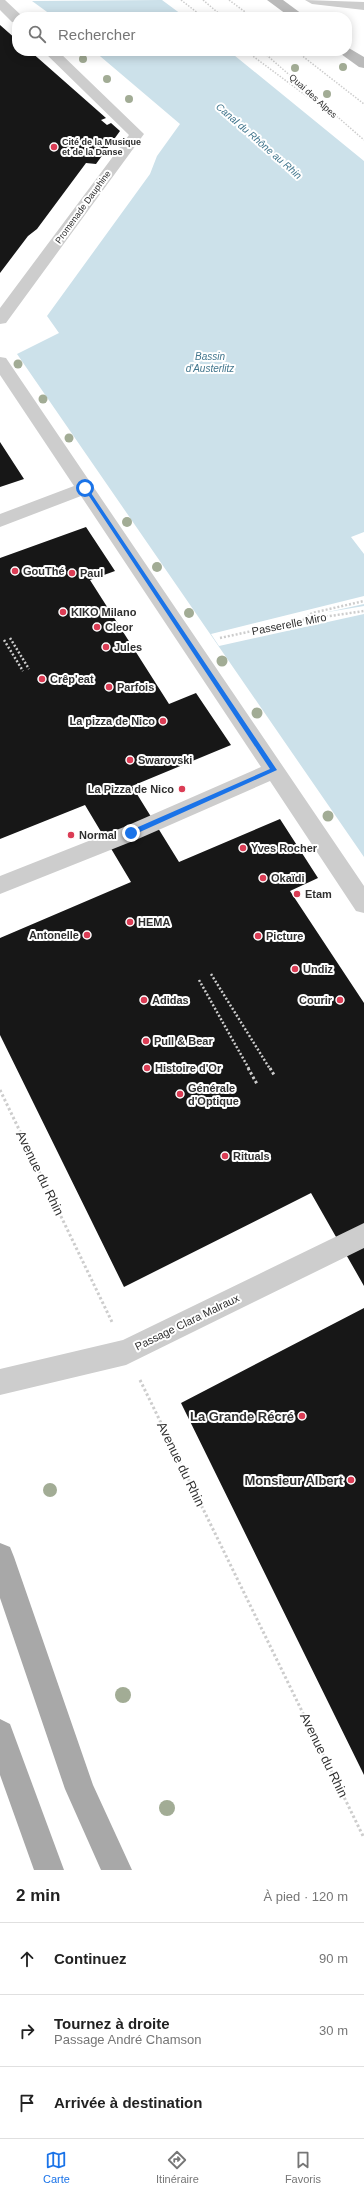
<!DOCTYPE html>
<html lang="fr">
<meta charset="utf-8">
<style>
body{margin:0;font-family:Arial,sans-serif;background:#f2f2f2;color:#222}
.stop{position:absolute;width:12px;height:12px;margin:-9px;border:3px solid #1a73e8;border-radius:50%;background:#fff}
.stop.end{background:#1a73e8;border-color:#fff;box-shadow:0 1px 4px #0008}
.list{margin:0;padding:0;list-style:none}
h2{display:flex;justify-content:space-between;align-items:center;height:52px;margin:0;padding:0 16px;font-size:17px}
h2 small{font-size:13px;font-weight:400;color:#767676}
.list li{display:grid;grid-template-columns:26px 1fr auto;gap:12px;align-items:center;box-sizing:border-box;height:72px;padding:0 16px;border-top:1px solid #e0e0e0}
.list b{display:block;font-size:15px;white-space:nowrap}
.list p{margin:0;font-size:13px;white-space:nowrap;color:#767676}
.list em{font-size:13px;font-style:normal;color:#767676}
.icon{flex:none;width:22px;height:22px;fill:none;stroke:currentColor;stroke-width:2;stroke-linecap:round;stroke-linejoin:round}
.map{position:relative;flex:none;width:364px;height:1870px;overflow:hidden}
.search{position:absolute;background:#fff;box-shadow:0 2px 10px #0003;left:12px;right:12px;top:12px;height:44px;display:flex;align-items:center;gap:10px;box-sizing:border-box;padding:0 14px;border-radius:16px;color:#767676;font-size:15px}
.sheet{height:268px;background:#fff}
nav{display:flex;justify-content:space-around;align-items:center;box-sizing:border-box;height:56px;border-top:1px solid #e0e0e0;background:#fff;font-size:11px;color:#767676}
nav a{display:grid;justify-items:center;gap:2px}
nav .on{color:#1a73e8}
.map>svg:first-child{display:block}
</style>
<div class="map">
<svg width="364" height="1870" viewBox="0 0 364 1870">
<rect width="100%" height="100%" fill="#fff"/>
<path fill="#cce1ea" d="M162 0 185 17H54L32 1Z
M94 51H229L364 161V532L351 537 364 554V857L17 354 59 333 47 316 150 174 157 156 180 124Z"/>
<path fill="#fff" d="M364 596V604L328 612 364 606V614L219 646 211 634Z"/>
<path fill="#171717" d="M0 25 17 40V51H30L106 118 101 120 107 125 111 123 120 131 96 164 86 163 37 229 28 236 0 273Z
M0 442 24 479 0 487Z
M86 527 115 571 90 580 169 704 196 693 231 745 132 786 179 862 280 819 318 878 290 891 364 1003V1286L311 1193 124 1287 0 1035V938L131 882 85 805 0 839V558Z
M364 1308V1775L181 1403Z"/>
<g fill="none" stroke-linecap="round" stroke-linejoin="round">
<path stroke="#cdcdcd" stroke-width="1.5" stroke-dasharray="1.5 1.5" stroke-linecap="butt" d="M181 0 203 17
M203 0 223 17
M229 0 252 17
M246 51 332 115
M262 51 364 140
M296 51 364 104"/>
<path stroke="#cdcdcd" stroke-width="2.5" stroke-dasharray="2 2" stroke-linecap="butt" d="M304 619 312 613 364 601
M10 638 29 669
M220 638 303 620 364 611
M4 640 23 671
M211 974 270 1069
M199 980 249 1069"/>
<path stroke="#cdcdcd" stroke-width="3" stroke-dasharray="2.5 2.5" stroke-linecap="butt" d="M248 1068 257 1084
M270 1068 274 1075
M0 1090 112 1322
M140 1380 364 1838"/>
<path fill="#cdcdcd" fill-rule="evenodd" d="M0 0H5L22 16 17 17V23L12 22 0 10Z
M305 0 364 2V10L312 4Z
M43 51H58L144 134 6 323 0 324V308L129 135Z
M0 357 6 358 364 886V913L356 911 270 781 138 839 0 894V876L124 827 261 767 81 496 0 527V514L74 486 0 375Z
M364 1223V1248L126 1365 0 1395V1369L123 1340Z"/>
<path fill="#bababa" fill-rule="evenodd" d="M267 0H283L306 17H290Z
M347 47 364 57V68L359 67 341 54 339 51H347Z"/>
<path fill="#a8a8a8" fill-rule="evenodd" d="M0 1543 10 1547 14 1557 93 1785 132 1870H101L65 1789 0 1598Z
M0 1719 10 1724 64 1870H34L0 1775Z"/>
</g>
<g fill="#a2ac95">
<circle cx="83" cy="59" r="4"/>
<circle cx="343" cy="67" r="4"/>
<circle cx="295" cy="68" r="4"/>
<circle cx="107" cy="79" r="4"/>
<circle cx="327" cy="94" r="4"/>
<circle cx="129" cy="99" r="4"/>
<circle cx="18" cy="364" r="4.5"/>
<circle cx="43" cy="399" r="4.5"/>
<circle cx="69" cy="438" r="4.5"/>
<circle cx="127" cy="522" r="5"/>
<circle cx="157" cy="567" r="5"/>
<circle cx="189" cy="613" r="5"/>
<circle cx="222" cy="661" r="5.5"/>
<circle cx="257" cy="713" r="5.5"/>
<circle cx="328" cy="816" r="5.5"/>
<circle cx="50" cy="1490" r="7"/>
<circle cx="123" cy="1695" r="8"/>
<circle cx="167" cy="1808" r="8"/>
</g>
<path fill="#1a73e8" d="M83 487H87L277 770 131 836 128 833 129 831 270 769Z"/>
<g fill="#db3d55" stroke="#fff" stroke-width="1.5">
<circle cx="54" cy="147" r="4"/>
<circle cx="15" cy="571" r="4"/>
<circle cx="72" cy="573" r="4"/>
<circle cx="63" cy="612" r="4"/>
<circle cx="97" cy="627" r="4"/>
<circle cx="106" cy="647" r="4"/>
<circle cx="42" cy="679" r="4"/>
<circle cx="109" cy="687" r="4"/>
<circle cx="163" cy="721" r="4"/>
<circle cx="130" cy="760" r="4"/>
<circle cx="182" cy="789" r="4"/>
<circle cx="71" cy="835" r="4"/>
<circle cx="243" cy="848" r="4"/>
<circle cx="263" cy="878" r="4"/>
<circle cx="297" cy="894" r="4"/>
<circle cx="130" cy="922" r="4"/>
<circle cx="87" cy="935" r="4"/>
<circle cx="258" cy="936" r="4"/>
<circle cx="295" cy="969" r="4"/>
<circle cx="144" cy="1000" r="4"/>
<circle cx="340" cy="1000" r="4"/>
<circle cx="146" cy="1041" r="4"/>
<circle cx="147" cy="1068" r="4"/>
<circle cx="180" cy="1094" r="4"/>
<circle cx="225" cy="1156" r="4"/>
<circle cx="302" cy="1416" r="4"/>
<circle cx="351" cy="1480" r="4"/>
</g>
<g text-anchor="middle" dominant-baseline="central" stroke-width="4" stroke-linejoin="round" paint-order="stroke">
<g font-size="9" fill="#303030" stroke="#fff">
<text transform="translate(313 96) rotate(42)">Quai des Alpes</text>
<text transform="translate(83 207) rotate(-54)">Promenade Dauphine</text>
</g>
<g font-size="9" font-weight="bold" fill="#303030" stroke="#fff" text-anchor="start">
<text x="62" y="142">Cité de la Musique<tspan x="62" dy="10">et de la Danse</tspan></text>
</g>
<g font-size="10" font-style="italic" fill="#42768d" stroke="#fff">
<text transform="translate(259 141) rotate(41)">Canal du Rhône au Rhin</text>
<text x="210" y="356">Bassin<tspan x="210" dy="12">d'Austerlitz</tspan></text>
</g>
<g font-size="11" font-weight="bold" fill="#303030" stroke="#fff" text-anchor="start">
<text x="23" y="571">GouThé</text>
<text x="80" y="573">Paul</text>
<text x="71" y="612">KIKO Milano</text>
<text x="105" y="627">Cleor</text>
<text x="114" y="647">Jules</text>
<text x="50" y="679">Crêp'eat</text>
<text x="117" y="687">Parfois</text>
<text x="155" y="721" text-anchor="end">La pizza de Nico</text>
<text x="138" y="760">Swarovski</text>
<text x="174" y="789" text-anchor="end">La Pizza de Nico</text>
<text x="79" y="835">Normal</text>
<text x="251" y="848">Yves Rocher</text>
<text x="271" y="878">Okaïdi</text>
<text x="305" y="894">Etam</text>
<text x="138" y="922">HEMA</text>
<text x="79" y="935" text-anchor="end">Antonelle</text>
<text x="266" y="936">Picture</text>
<text x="303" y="969">Undiz</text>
<text x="152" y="1000">Adidas</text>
<text x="332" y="1000" text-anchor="end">Courir</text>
<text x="154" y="1041">Pull &amp; Bear</text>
<text x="155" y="1068">Histoire d'Or</text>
<text x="188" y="1088">Générale<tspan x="188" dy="13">d'Optique</tspan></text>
<text x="233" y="1156">Rituals</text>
</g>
<g font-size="11" fill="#303030" stroke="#fff">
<text transform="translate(289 624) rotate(-11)">Passerelle Miro</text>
<text transform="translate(187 1322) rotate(-26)">Passage Clara Malraux</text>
</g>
<g font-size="13" fill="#303030" stroke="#fff">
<text transform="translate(40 1173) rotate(64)">Avenue du Rhin</text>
<text transform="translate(181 1464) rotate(64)">Avenue du Rhin</text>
<text transform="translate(324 1755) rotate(64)">Avenue du Rhin</text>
</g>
<g font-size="13" font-weight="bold" fill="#303030" stroke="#fff" text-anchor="end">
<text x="294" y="1416">La Grande Récré</text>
<text x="343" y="1480">Monsieur Albert</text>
</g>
</g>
</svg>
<div class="stop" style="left:85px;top:488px"></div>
<div class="stop end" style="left:131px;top:833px"></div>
<div class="search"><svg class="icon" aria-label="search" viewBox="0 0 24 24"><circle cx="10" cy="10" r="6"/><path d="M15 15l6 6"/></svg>Rechercher</div>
</div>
<section class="sheet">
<h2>2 min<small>À pied · 120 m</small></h2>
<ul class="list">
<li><svg class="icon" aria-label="ahead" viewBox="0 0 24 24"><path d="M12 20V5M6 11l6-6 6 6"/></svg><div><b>Continuez</b></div><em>90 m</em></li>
<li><svg class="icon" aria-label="right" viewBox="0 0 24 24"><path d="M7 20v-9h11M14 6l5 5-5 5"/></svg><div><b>Tournez à droite</b><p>Passage André Chamson</p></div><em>30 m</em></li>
<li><svg class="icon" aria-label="arrive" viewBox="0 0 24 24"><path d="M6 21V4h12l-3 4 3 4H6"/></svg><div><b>Arrivée à destination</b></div></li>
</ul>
</section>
<nav>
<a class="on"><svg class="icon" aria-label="map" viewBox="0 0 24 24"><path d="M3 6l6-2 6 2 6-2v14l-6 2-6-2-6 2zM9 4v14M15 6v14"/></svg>Carte</a>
<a><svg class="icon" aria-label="directions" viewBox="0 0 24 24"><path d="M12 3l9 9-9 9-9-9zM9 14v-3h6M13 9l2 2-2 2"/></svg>Itinéraire</a>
<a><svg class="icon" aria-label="saved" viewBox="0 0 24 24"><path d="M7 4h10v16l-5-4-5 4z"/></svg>Favoris</a>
</nav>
